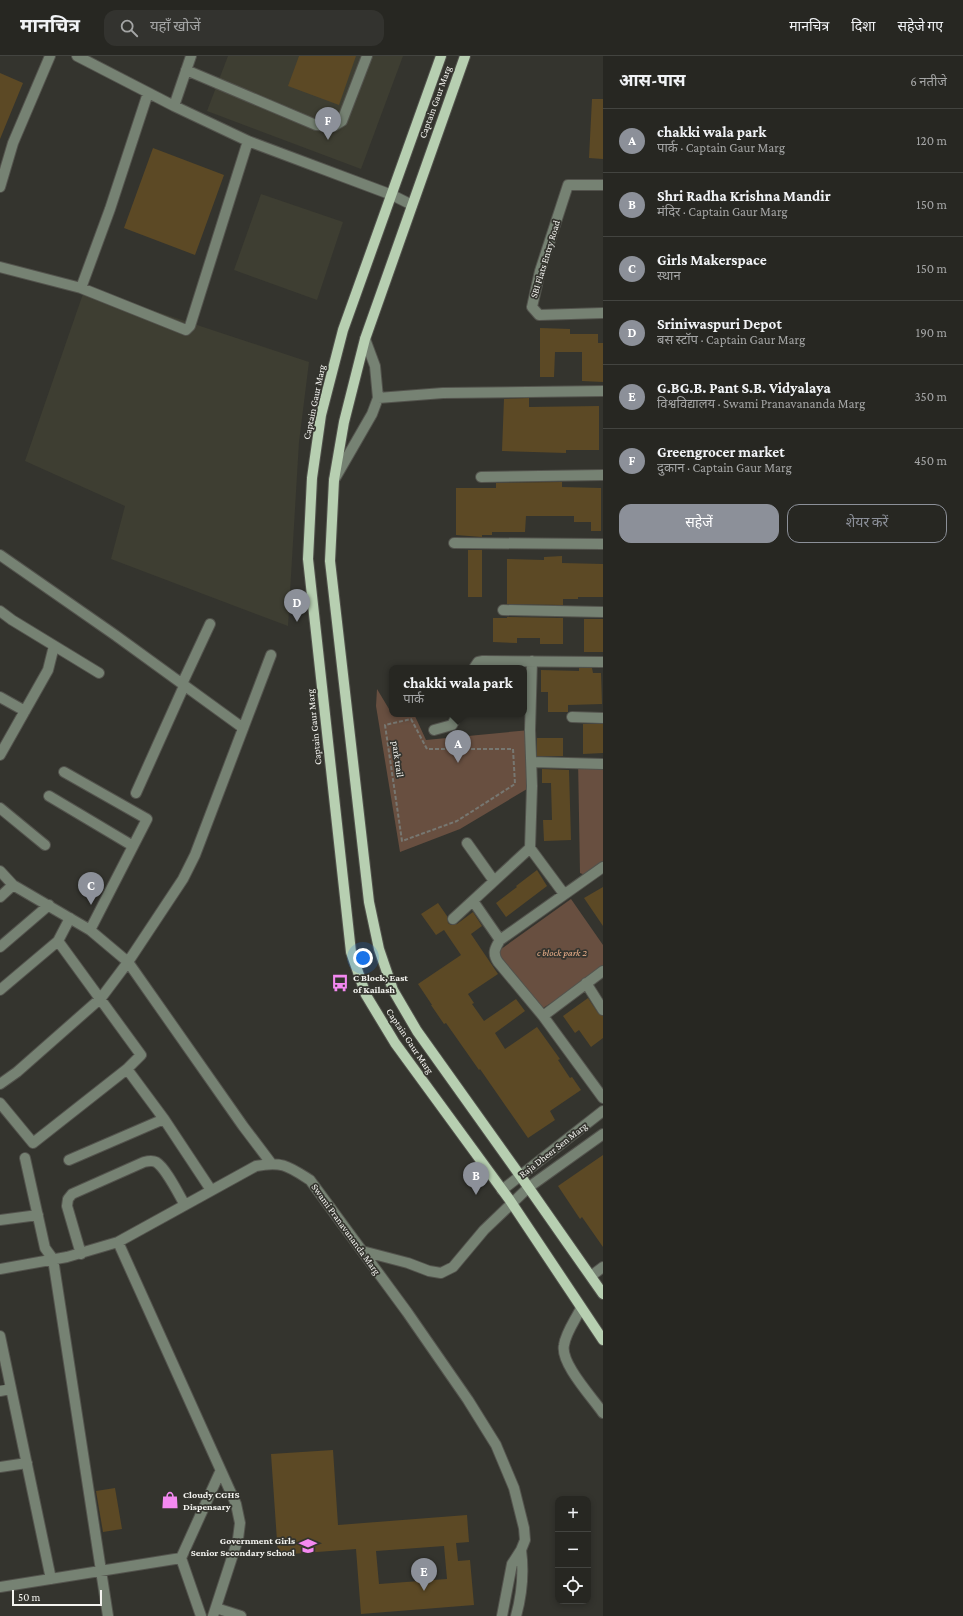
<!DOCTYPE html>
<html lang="hi">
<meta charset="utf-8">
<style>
body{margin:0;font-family:"Crimson Pro","Noto Sans Devanagari",serif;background:#33332f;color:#f1f3f6}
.controls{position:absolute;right:12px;bottom:12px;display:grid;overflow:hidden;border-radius:8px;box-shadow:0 2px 6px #0003}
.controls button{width:36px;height:36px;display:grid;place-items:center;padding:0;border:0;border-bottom:1px solid #434440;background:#272722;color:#f1f3f6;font:20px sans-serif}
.scale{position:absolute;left:12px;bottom:10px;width:90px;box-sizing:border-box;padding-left:4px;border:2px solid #f4f4f0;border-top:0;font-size:11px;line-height:14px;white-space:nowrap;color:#f4f4f0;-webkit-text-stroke:3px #34342e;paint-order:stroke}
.you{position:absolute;left:363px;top:902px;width:14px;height:14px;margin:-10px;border:3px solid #fff;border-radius:50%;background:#1a73e8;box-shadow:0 0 0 6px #1a73e833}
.badge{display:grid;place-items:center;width:26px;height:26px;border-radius:50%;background:#8c9099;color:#fff;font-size:13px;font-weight:700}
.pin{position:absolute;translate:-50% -33px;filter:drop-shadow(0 1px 2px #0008)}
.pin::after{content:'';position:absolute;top:21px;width:14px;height:12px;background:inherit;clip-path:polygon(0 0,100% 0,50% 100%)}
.popup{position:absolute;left:389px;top:609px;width:138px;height:52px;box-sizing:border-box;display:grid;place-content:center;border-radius:8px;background:#272722;filter:drop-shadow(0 1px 3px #0005);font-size:13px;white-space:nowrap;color:#a4a5a5}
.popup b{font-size:15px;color:#f1f3f6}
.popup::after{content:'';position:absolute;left:50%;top:100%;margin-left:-8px;border:8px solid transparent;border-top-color:#272722}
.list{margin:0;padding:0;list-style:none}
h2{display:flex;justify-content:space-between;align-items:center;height:52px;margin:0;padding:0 16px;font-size:17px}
h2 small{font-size:13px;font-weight:400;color:#a4a5a5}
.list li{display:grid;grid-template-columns:26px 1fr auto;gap:12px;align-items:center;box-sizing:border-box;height:64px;padding:0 16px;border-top:1px solid #434440}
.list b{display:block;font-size:15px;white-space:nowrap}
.list p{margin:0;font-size:13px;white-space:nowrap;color:#a4a5a5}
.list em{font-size:13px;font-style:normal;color:#a4a5a5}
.actions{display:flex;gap:8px;padding:12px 16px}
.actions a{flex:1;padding:9px 0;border:1px solid #8c9099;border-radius:12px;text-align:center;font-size:14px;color:#8c9099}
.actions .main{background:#8c9099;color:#fff}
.icon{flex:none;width:22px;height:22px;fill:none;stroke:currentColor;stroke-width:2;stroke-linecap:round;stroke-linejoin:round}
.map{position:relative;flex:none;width:603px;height:1560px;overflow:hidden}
header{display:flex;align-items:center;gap:24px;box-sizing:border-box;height:56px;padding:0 20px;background:#272722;border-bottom:1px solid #434440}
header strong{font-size:19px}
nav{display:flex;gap:22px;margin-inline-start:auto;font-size:14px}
.search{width:280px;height:36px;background:#33332f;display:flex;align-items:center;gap:10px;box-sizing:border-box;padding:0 14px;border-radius:12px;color:#a4a5a5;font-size:15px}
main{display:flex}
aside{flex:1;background:#272722}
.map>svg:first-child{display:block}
</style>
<header>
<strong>मानचित्र</strong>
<div class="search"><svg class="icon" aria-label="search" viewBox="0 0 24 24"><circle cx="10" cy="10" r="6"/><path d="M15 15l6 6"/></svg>यहाँ खोजें</div>
<nav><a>मानचित्र</a><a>दिशा</a><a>सहेजे गए</a></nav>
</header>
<main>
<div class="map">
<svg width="603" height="1560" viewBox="0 0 603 1560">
<rect width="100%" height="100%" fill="#34342e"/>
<path fill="#3e3e32" d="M228 0H403L361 113 207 55Z
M261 138 343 166 317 244 234 214Z
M85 232 309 306 299 386 288 570 111 503 125 450 25 405Z"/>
<path fill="#684f40" d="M377 633 392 658H414L426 684 530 674 532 730 460 773 400 796 376 650Z
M578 702H603V815L592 822 580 817Z
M571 843 603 889V914L543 952 497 896Z"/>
<path fill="#5c4925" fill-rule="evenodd" d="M299 0H356L339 49 288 30Z
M0 17 23 27 0 83Z
M592 43H603V103L589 102Z
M153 92 224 119 195 199 124 172Z
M540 272 570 273V278H598V287H603V326L582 325V296H555L554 321H540Z
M529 342V351L599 350V394H566V397L502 395 504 343Z
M562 426V431L601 432V475H591V466H574V460H526L525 476H492V479H482V481L456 479V432H496V427Z
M468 494H482V541H468Z
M562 500V507L603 508V541H578V543H563V549L507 548V503L544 504V501Z
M507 561 563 562V588H540V582H517V587L493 586V562H507Z
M584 563H603V596H584Z
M579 612H592L593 617H601L602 648 568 649V656H548V636H541V614L579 615Z
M583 668H603V697L583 698Z
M537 682H563V700H537Z
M542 713 569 714 571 784 544 785 543 764H552L551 727H542Z
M537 814 547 830 506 861 496 847 517 831 516 830Z
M603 831V870L584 842Z
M438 847 447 860 448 867 451 869 457 868 473 856 482 870 471 878 498 918 468 938 474 947 472 948 484 965 516 943 525 955 495 977 505 993 537 971 560 1003 558 1004 570 1022 572 1021 581 1034 550 1055 555 1064 528 1082 480 1013 479 1014 446 967 444 968 431 949H432L418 928 461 899 444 874 436 879 421 858Z
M588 942 598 957 603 960V982L591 991 579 974 575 977 563 960Z
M603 1099V1191L582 1161 580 1163 558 1130Z
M333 1394 338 1469 467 1459 469 1486 456 1487 458 1505 470 1504 474 1549 361 1558 356 1493 278 1499 271 1398ZM444 1490 447 1523 379 1528 376 1495Z
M115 1432 122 1473 103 1476 96 1435Z"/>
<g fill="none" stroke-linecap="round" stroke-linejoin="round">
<g stroke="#53534d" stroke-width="12">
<path id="minor" d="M77 0 174 50 248 85 392 139 412 149
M186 14 316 69 334 70 342 65 367 0
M174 50 191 0
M603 129H568L540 215 532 251 539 259 603 257
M0 131 13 87 50 0
M0 211 81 232 186 274 190 270 248 85
M81 232 110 153 148 37
M378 342 443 337 603 335
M481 421 603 419
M334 424 372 358 378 342 375 310 365 283
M454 487 603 488
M0 499 115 579 243 672
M503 554 603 556
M0 555 12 564 99 617
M532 605 530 674 532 730 530 792 564 838
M474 612 478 606 483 605 603 606
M182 628 210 568
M0 641 25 655
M572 661 603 662
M434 674 452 669 458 658
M0 699 48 614 54 590
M532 706 603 708
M64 716 147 763 90 874
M136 737 184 630
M49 740 133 790
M0 752 45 789
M467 787 494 825
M603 811 500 884C495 892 492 897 498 906L543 960 603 1042
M0 815 13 829 90 874 128 906 243 1070 271 1107
M0 841 13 829
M473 845 500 884
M453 863 530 792
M0 891 49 849
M586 927 603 954
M0 934 58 885 70 862
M543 960 603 915
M127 1013 164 1063 211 1134
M0 1028 17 1016 101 942 128 906 183 823 195 799 271 599
M0 1047 33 1087 127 1013 141 999 58 885
M25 1102 45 1192 53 1203 108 1560
M69 1104 164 1063
M502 1134 603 1055
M0 1164 38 1159
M118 1186 236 1448 240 1467 238 1483 213 1560
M362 1195 408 1207 429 1215 441 1217 453 1211 484 1174 529 1131 603 1078
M81 1198 67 1150 68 1143 72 1138 144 1106C148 1105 152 1104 156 1106 166 1112 179 1139 185 1149
M0 1213 67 1201 118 1186 256 1110C282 1105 288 1110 310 1124L407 1256 468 1344 496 1389 514 1432 524 1472 525 1484 521 1494 512 1508 502 1560
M591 1220 603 1211
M581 1252C576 1263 566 1276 564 1289 560 1307 592 1341 603 1357
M0 1280 51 1523
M0 1335 10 1333
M0 1411 27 1407
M0 1531 181 1502
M216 1552 241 1560
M201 1560 181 1502 220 1416
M516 1560C522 1538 524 1516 521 1494"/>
</g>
<g stroke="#53534d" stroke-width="12">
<path id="major" d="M441 0 343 274 321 359 312 422 308 503 351 896 366 939 395 987 509 1143 603 1284
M465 0 365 283 344 366 334 424 330 505 369 846 379 893 393 934 417 975 524 1125 603 1238"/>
</g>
<path stroke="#777771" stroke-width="2" stroke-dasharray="4 2" stroke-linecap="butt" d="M411 663 427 693H513L515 728 457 765 402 785 385 669Z"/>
<use href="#minor" stroke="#768273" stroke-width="10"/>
<use href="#major" stroke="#b7cfb1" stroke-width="10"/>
</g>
<defs>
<g id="bus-bare" transform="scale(1.38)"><path d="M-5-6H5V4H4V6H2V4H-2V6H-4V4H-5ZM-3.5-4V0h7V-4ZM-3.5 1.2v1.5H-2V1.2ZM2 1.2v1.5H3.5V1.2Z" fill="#f489f1" stroke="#34342e" stroke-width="2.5" paint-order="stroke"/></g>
<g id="shop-bare" transform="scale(1.38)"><path d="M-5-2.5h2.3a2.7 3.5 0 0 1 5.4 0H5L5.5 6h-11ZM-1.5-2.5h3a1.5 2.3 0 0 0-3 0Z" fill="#f489f1" stroke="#34342e" stroke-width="2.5" paint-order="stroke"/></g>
<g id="university-bare" transform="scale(1.38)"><path d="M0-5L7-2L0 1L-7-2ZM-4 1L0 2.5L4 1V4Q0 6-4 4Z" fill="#f489f1" stroke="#34342e" stroke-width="2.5" paint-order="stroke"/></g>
</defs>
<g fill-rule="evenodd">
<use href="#bus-bare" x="340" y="927"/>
<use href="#shop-bare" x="170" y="1444"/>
<use href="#university-bare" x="308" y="1490"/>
</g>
<g text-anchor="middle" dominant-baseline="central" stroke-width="3.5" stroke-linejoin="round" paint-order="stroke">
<g font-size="10" fill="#f4f4f0" stroke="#34342e">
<text transform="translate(435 46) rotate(-70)">Captain Gaur Marg</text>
<text transform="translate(545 203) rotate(-73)">SBI Flats Entry Road</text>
<text transform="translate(314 346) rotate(-78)">Captain Gaur Marg</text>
<text transform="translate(314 671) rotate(-96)">Captain Gaur Marg</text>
<text transform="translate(398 703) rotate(82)">park trail</text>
<text transform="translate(410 985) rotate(56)">Captain Gaur Marg</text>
<text transform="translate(553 1094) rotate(-38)">Raja Dheer Sen Marg</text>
<text transform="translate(346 1173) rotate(54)">Swami Pranavananda Marg</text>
</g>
<g font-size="10" font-style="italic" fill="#f0b38d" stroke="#34342e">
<text x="562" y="896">c block park 2</text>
</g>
<g font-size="10" font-weight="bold" fill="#f4f4f0" stroke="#34342e" text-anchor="start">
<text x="353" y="921">C Block, East<tspan x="353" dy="12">of Kailash</tspan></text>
<text x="183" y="1438">Cloudy CGHS<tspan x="183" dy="12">Dispensary</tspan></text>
<text x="295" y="1484" text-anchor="end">Government Girls<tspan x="295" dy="12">Senior Secondary School</tspan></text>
</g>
</g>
</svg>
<div class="controls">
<button>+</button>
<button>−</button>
<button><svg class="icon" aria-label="locate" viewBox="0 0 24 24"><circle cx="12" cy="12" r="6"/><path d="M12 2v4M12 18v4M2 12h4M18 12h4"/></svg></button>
</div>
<div class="scale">50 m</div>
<div class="you"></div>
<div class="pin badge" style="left:458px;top:707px">A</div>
<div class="popup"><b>chakki wala park</b>पार्क</div>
<div class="pin badge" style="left:476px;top:1139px">B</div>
<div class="pin badge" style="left:91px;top:849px">C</div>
<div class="pin badge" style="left:297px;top:566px">D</div>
<div class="pin badge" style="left:424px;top:1535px">E</div>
<div class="pin badge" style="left:328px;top:84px">F</div>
</div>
<aside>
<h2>आस-पास<small>6 नतीजे</small></h2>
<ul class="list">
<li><span class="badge">A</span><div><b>chakki wala park</b><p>पार्क · Captain Gaur Marg</p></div><em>120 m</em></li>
<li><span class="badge">B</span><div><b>Shri Radha Krishna Mandir</b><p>मंदिर · Captain Gaur Marg</p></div><em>150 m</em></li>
<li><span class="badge">C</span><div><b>Girls Makerspace</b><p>स्थान</p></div><em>150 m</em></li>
<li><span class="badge">D</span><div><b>Sriniwaspuri Depot</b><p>बस स्टॉप · Captain Gaur Marg</p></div><em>190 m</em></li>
<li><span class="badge">E</span><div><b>G.BG.B. Pant S.B. Vidyalaya</b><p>विश्वविद्यालय · Swami Pranavananda Marg</p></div><em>350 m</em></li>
<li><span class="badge">F</span><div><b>Greengrocer market</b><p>दुकान · Captain Gaur Marg</p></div><em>450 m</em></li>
</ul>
<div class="actions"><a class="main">सहेजें</a><a>शेयर करें</a></div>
</aside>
</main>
